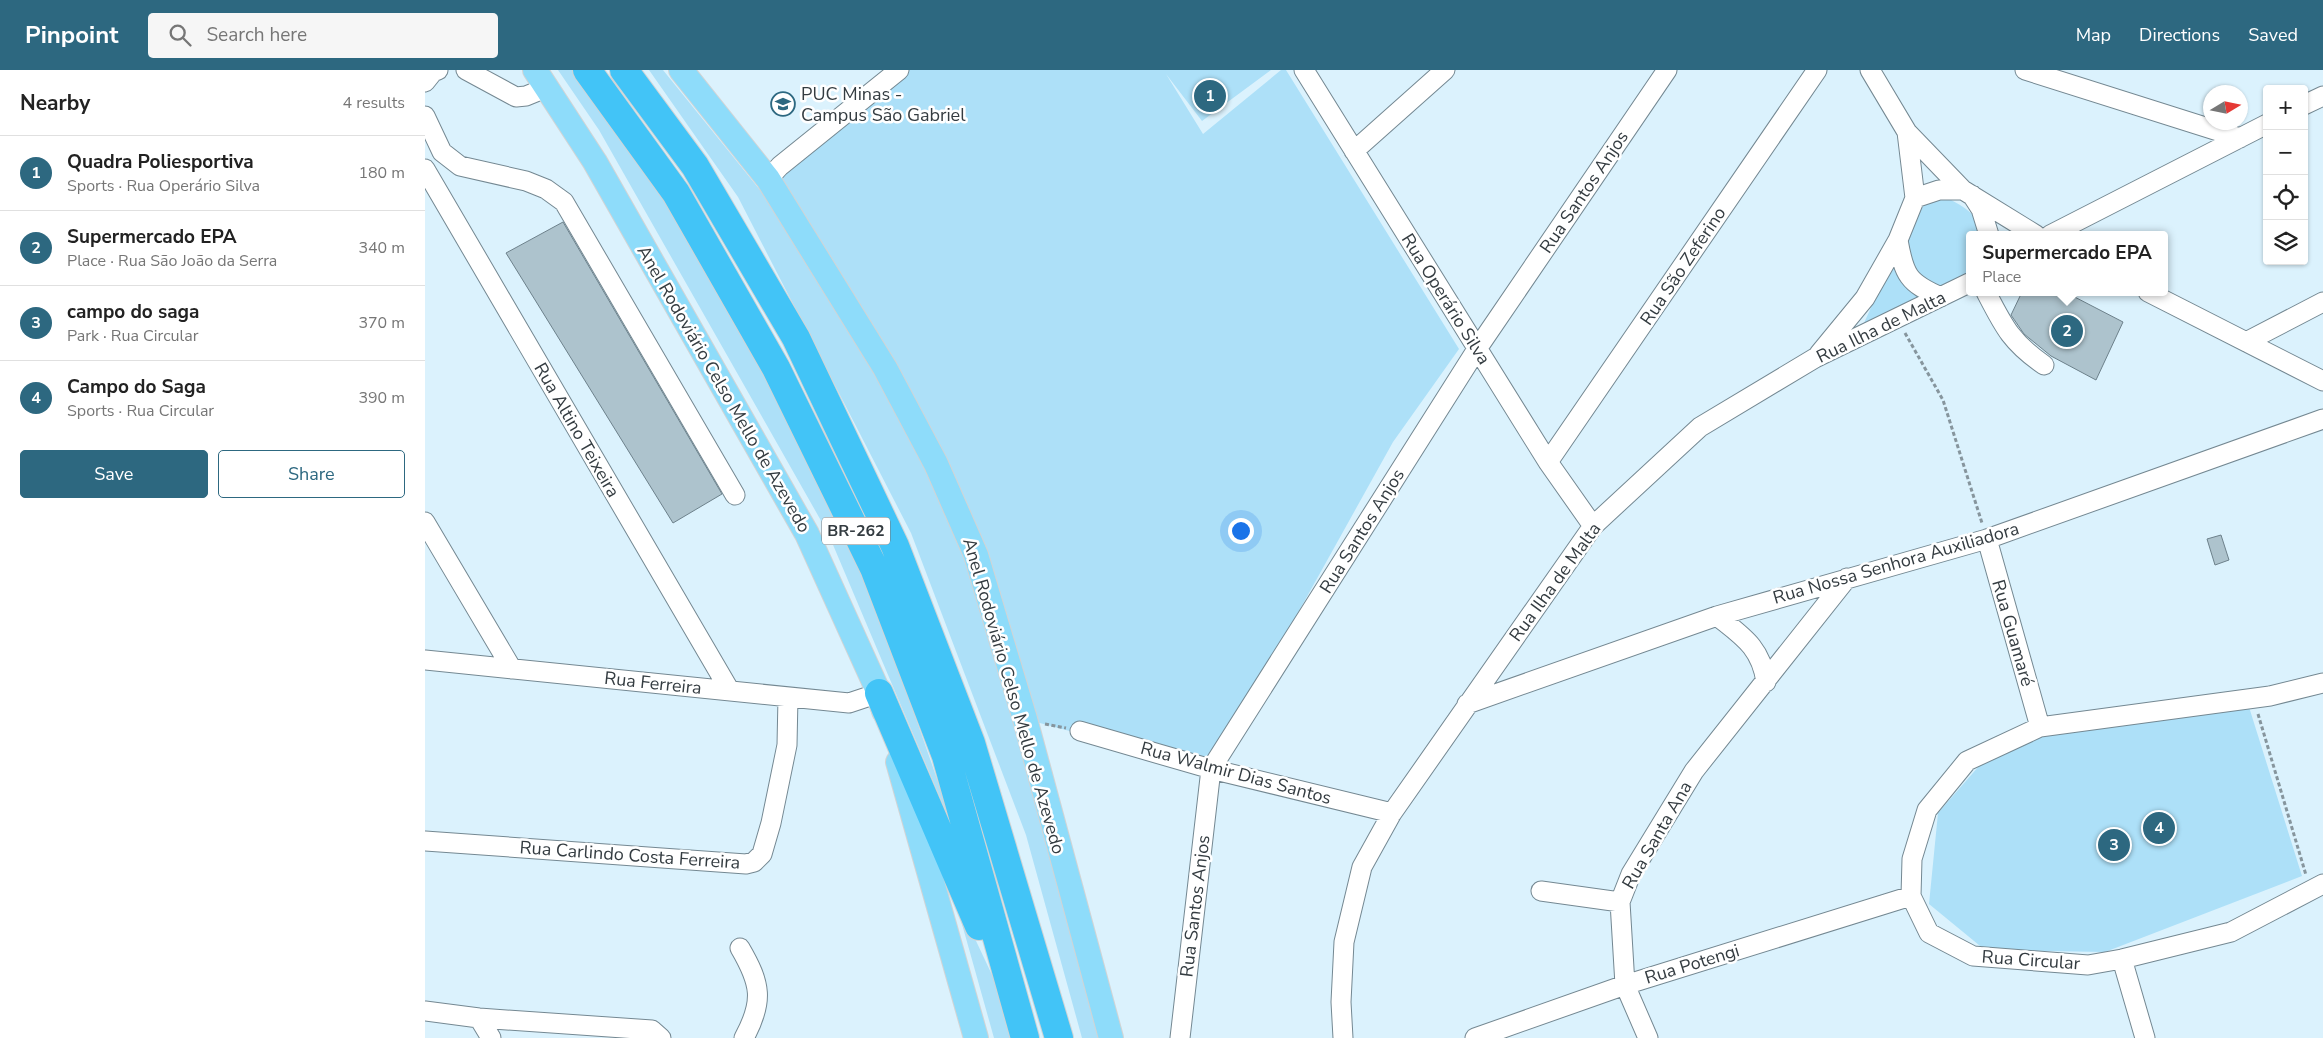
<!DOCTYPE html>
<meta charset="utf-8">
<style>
body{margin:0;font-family:"Nunito Sans",sans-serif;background:#f6f6f6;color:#222}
.controls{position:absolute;right:15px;top:15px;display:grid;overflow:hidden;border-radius:5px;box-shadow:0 1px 4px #0004}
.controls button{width:45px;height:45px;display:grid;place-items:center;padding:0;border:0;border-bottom:1px solid #e0e0e0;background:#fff;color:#222;font:25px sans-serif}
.compass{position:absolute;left:1778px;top:15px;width:45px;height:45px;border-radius:50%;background:#fff;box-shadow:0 1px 4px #0004;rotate:80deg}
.you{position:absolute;left:815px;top:460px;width:18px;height:18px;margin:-12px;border:4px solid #fff;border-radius:50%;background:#1a73e8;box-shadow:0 0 0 8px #1a73e833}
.badge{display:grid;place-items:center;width:32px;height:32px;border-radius:50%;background:#2d6880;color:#fff;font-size:16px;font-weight:700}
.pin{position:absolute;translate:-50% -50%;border:2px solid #fff;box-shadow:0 1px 5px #0006}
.popup{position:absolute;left:1541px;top:161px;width:202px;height:65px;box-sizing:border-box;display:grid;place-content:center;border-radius:5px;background:#fff;filter:drop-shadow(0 1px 4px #0005);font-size:16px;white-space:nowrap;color:#767676}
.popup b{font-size:19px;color:#222}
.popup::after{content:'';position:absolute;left:50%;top:100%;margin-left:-10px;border:10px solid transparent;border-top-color:#fff}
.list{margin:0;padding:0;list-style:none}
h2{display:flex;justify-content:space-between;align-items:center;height:65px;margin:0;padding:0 20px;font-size:21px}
h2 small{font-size:16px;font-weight:400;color:#767676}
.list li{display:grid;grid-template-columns:32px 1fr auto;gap:15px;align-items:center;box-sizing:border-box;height:75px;padding:0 20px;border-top:1px solid #e0e0e0}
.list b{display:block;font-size:19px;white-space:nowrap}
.list p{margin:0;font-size:16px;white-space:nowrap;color:#767676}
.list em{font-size:16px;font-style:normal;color:#767676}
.actions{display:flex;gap:10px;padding:15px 20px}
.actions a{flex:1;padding:11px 0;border:1px solid #2d6880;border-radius:5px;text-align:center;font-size:18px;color:#2d6880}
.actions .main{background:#2d6880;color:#fff}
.icon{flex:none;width:28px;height:28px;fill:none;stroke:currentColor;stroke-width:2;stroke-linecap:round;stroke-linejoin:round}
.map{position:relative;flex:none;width:1898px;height:968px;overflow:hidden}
header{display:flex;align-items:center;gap:30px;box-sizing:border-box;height:70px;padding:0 25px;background:#2d6880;color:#fff}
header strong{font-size:24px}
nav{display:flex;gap:28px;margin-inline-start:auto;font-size:18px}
.search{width:350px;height:45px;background:#f6f6f6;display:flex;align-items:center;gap:12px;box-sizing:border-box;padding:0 18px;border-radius:5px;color:#767676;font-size:19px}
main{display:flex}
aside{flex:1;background:#fff}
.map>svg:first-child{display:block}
</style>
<header>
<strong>Pinpoint</strong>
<div class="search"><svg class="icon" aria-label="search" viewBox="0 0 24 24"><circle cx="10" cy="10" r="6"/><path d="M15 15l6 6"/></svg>Search here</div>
<nav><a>Map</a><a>Directions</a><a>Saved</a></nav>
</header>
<main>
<aside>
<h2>Nearby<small>4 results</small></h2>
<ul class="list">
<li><span class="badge">1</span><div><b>Quadra Poliesportiva</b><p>Sports · Rua Operário Silva</p></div><em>180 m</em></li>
<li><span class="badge">2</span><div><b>Supermercado EPA</b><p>Place · Rua São João da Serra</p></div><em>340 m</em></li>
<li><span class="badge">3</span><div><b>campo do saga</b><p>Park · Rua Circular</p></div><em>370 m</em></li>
<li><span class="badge">4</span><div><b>Campo do Saga</b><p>Sports · Rua Circular</p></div><em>390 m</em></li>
</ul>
<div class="actions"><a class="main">Save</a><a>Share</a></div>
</aside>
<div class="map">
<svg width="1898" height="968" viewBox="0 0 1898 968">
<rect width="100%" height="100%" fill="#dbf2fd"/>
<path fill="#ade0f8" d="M133 0H152L268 171 365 346 455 545 535 775 403 463 174 60Z
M224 0H238L339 125 511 394 343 109 476 0H846L777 51 741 4 778 64 856 0H861L1034 279 968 372 786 699 600 649 678 968H657L601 765 486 463 313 127Z
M1519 126C1535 135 1556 144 1556 165H1544C1544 205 1551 202 1514 222L1485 200 1479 176 1483 156 1500 134Z
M1468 189 1502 227 1439 253Z
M1824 637 1877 806 1680 882 1560 880 1504 834 1513 743 1554 696 1618 665Z
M528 822 584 941 593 968H569Z"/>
<path fill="#adc3cd" stroke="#6d818b" d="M138 152 297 424 248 453 81 183Z
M1597 222H1640L1698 252 1671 310 1626 286 1599 264 1586 245Z
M1796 465 1804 490 1790 495 1782 469Z"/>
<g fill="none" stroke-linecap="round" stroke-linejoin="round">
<g stroke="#748892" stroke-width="21">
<path id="minor" d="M41 0 91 27 101 26 123 17
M879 0 1123 392 1168 456
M1600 0 1815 68
M0 12 8 2 13 0
M1879 35 1898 26
M0 46 17 82 35 96 101 111 121 119 139 132 310 425
M1482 62 1538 120 1611 165
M929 81 1020 0
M0 99 305 621
M343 109 355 96 474 0
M1547 125 1556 139 1564 165
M1490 128 1514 120H1538
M1625 165 1842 54
M1473 170C1479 205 1483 213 1516 227
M1561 222C1579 257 1586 272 1619 295
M1723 222 1898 311
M1821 272 1898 232
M1394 284 1440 228 1473 170 1490 128 1482 62 1445 0
M1123 392 1392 0
M0 452 87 599
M1562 469 1615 657
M1292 546C1317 566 1336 577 1341 612
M0 590 424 633 454 623
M1898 613 1845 626 1615 657 1542 691 1502 740 1487 789 1486 826 1504 863 1548 886 1663 895 1697 889 1806 862 1898 814
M1042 634 1292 546 1562 469 1898 349
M655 661 786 699 967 743
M0 771 321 794 329 792 337 784 346 753 362 675 363 627
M1116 821 1195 832
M315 878C336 914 339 931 319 968
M1697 889 1720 968
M0 941 54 948 227 960 236 968
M54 948 66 968
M755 968 786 699 1052 279 1242 0
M918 968 916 932 919 872 937 797 967 743 1168 456 1275 357 1390 288 1544 213
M1050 968 1200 915 1486 826
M1223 968 1200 915 1195 832 1206 804 1269 701 1422 508"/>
</g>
<g stroke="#d2d4d5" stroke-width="26">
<path id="major" d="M110 0 170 92 382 464 454 623 459 641
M256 0 343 109 460 298 511 394 551 485 600 649 686 968
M473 692 551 968"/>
</g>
<g stroke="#d2d4d5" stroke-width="30">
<path id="highway" d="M162 0 251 123 351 298 449 498 521 686 600 968
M199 0 270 96 371 268 470 476 546 673 634 968
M454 623 554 856"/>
</g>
<path stroke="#86959d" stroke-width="3" stroke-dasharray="4 2.5" stroke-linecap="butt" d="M1480 263 1518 330 1557 453
M1833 644 1881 805
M620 654 641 658"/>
<use href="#minor" stroke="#fff" stroke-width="19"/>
<use href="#major" stroke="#8edcfa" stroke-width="24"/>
<use href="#highway" stroke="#42c4f7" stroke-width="28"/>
</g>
<defs>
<g id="university-ring" transform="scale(1.25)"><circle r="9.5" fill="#fff" stroke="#2d6880" stroke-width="1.5"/><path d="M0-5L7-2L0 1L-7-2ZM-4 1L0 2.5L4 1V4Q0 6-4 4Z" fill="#2d6880"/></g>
</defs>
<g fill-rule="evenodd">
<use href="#university-ring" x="358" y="34"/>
</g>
<g text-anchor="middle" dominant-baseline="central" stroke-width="5" stroke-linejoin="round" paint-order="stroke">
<rect fill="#fff" stroke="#71767a" stroke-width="1" x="397" y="447.5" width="68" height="27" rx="4"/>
<g font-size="16" font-weight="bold" fill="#343c41">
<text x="431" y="461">BR-262</text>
</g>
<g font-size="18" fill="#343c41" stroke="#fff" text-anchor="start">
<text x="376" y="24">PUC Minas -<tspan x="376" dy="21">Campus São Gabriel</tspan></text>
</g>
<g font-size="18" fill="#343c41" stroke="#fff">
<text transform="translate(1159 122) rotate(-56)">Rua Santos Anjos</text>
<text transform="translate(1258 196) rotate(-56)">Rua São Zeferino</text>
<text transform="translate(1021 229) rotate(58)">Rua Operário Silva</text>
<text transform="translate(1456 257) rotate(-26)">Rua Ilha de Malta</text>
<text transform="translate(299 319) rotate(60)">Anel Rodoviário Celso Mello de Azevedo</text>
<text transform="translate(152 360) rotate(60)">Rua Altino Teixeira</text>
<text transform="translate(937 461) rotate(-58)">Rua Santos Anjos</text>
<text transform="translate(1471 493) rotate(-16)">Rua Nossa Senhora Auxiliadora</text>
<text transform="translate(1130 512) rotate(-54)">Rua Ilha de Malta</text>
<text transform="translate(1588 563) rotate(74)">Rua Guamaré</text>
<text transform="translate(228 613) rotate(6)">Rua Ferreira</text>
<text transform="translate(589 626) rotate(74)">Anel Rodoviário Celso Mello de Azevedo</text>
<text transform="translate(811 703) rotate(15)">Rua Walmir Dias Santos</text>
<text transform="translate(1232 765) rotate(-60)">Rua Santa Ana</text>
<text transform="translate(205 785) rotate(4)">Rua Carlindo Costa Ferreira</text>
<text transform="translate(770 836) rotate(-83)">Rua Santos Anjos</text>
<text transform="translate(1606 890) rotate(4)">Rua Circular</text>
<text transform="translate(1267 894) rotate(-17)">Rua Potengi</text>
</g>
</g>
</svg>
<div class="controls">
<button>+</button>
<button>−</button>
<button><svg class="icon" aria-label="locate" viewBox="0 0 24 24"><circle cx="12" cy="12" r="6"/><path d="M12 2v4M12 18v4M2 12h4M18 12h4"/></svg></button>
<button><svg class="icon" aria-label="layers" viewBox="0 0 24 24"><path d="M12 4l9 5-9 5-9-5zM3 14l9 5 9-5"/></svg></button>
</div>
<svg class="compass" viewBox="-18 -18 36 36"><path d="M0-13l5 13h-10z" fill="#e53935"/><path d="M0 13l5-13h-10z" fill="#767676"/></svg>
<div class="you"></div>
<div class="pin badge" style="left:785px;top:26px">1</div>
<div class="pin badge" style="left:1642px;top:261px">2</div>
<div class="popup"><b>Supermercado EPA</b>Place</div>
<div class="pin badge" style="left:1689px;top:775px">3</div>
<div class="pin badge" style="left:1734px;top:758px">4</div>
</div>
</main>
